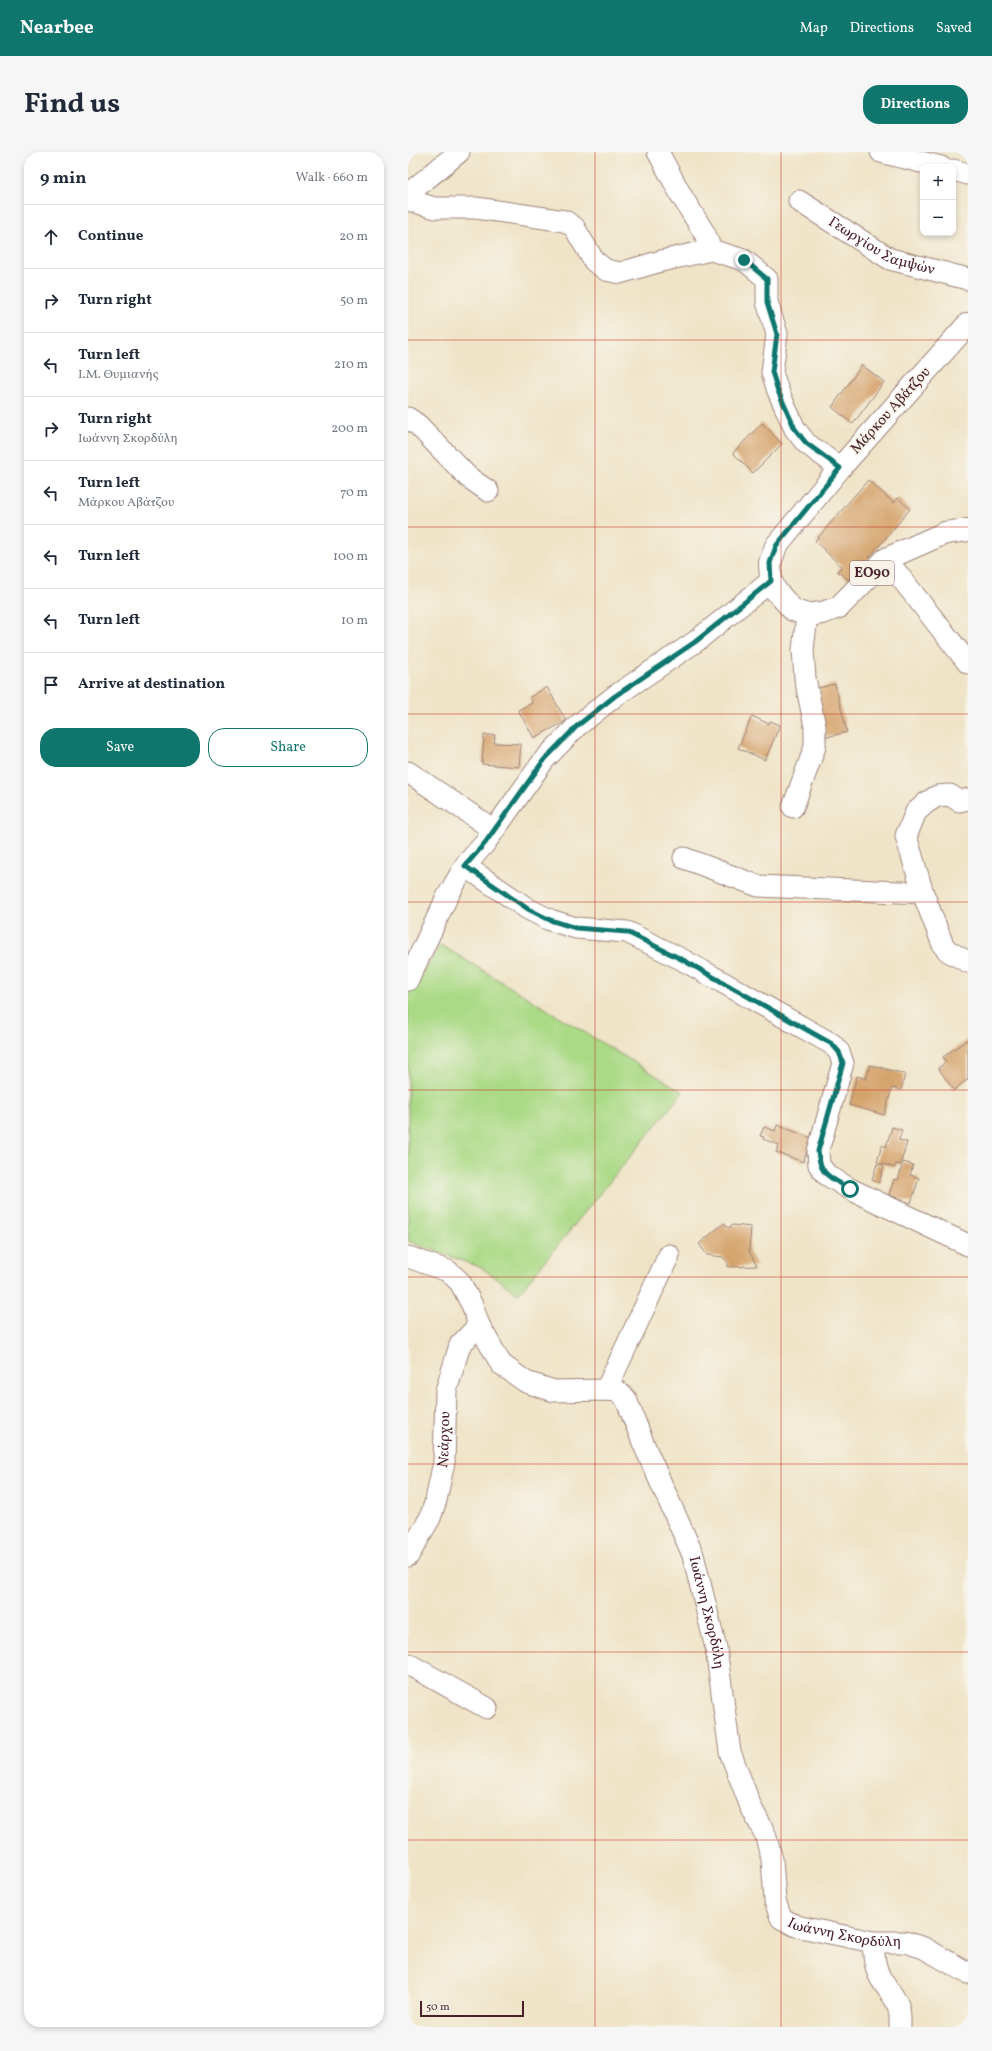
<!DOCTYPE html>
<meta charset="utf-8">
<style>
body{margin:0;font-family:Vollkorn,serif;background:#f6f6f7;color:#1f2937}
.controls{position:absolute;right:12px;top:12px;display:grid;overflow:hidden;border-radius:8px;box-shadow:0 2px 6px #0003}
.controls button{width:36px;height:36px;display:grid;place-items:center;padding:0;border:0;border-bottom:1px solid #e0e1e3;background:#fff;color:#1f2937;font:20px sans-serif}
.scale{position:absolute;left:12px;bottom:10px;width:104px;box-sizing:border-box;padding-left:4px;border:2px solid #4a1f2b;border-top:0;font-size:11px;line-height:14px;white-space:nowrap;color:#4a1f2b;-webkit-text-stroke:3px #f7f3e8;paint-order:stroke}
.stop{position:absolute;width:12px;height:12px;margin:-9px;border:3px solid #0f766e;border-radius:50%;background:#fff}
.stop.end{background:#0f766e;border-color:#fff;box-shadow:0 1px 4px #0008}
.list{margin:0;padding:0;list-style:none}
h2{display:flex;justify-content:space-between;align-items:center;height:52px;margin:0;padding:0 16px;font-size:17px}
h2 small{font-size:13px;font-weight:400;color:#747a83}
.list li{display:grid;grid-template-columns:26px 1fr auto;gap:12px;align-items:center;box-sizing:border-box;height:64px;padding:0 16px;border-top:1px solid #e0e1e3}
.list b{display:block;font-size:15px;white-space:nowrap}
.list p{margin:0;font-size:13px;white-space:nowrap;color:#747a83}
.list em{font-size:13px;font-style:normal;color:#747a83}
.actions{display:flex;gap:8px;padding:12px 16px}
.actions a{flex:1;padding:9px 0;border:1px solid #0f766e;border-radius:16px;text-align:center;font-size:14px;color:#0f766e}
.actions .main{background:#0f766e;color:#fff}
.icon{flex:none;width:22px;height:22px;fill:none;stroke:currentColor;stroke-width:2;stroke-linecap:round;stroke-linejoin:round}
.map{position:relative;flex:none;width:560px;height:1875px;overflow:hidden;border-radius:16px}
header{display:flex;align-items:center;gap:24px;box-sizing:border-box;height:56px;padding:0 20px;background:#0f766e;color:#fff}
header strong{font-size:19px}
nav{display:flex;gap:22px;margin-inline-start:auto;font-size:14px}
.intro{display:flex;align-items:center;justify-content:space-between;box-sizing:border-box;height:96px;padding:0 24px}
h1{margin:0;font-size:28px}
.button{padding:10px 18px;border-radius:16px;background:#0f766e;color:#fff;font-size:14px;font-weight:700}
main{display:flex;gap:24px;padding:0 24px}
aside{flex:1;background:#fff;border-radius:16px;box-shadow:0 2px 6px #0003}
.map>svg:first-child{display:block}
</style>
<header>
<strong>Nearbee</strong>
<nav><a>Map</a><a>Directions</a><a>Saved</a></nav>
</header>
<div class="intro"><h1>Find us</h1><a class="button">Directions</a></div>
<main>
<aside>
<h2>9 min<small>Walk · 660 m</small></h2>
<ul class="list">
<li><svg class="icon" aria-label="ahead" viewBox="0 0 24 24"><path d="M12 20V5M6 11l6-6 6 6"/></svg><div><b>Continue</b></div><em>20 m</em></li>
<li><svg class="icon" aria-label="right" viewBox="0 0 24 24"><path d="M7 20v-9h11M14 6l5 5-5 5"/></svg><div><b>Turn right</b></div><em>50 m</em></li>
<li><svg class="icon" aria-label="left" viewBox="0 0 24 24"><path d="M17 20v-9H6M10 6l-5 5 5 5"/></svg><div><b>Turn left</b><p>Ι.Μ. Θυμιανής</p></div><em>210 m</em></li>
<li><svg class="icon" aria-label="right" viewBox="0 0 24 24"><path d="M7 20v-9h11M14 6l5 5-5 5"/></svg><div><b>Turn right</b><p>Ιωάννη Σκορδύλη</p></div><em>200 m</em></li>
<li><svg class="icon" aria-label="left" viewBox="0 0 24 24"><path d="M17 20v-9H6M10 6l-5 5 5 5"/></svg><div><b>Turn left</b><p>Μάρκου Αβάτζου</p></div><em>70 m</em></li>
<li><svg class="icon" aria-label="left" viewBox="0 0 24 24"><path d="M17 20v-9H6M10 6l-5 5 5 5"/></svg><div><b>Turn left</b></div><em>100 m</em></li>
<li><svg class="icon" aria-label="left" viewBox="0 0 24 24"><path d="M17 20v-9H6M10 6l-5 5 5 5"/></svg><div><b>Turn left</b></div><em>10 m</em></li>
<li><svg class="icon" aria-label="arrive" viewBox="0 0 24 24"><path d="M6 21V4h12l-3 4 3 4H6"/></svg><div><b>Arrive at destination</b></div></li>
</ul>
<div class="actions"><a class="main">Save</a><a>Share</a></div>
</aside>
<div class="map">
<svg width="560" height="1875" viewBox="0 0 560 1875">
<rect width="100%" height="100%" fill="#f7f3e8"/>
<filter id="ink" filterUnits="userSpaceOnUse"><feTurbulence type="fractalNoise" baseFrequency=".025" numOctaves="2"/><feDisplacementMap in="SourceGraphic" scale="8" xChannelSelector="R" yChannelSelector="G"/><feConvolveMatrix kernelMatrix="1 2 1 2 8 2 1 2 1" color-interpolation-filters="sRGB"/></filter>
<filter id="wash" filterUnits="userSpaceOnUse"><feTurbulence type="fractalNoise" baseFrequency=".012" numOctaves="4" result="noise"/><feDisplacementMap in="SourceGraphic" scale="16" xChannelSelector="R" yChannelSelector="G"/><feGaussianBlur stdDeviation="0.9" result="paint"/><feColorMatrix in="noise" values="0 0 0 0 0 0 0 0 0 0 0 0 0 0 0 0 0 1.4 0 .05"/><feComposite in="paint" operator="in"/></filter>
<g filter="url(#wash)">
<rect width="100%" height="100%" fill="#efe4c7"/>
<path fill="#abda87" stroke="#7a7c59" d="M33 793 275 940 110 1142 74 1116 0 1089V843Z"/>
<g id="blocks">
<path fill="#d5a36c" d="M454 213 476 230 445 272 424 255Z
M354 271 374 292 345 321 325 301Z
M460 328 486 351 490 346 502 357 442 429 429 419 434 415 407 389Z
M427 532 439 580 419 585 406 537Z
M139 535 158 569 126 586 110 558 124 551 122 545Z
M344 564 361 572 362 569 372 573 357 608 330 596Z
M76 583H87L86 591 113 592 111 615 74 612Z
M560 887V927L546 938 530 916 538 910 535 905Z
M462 913 497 922 493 938 484 936 476 963 441 953 449 924 458 927Z
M369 973 404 986 395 1010 368 1000 371 993 355 987 356 985 352 984 356 975 367 979Z
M484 975 494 978 491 988 499 990 492 1013 488 1012 487 1016 469 1010 474 993 478 995Z
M495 1010 505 1013 502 1023 511 1026 503 1051 481 1043 486 1027 490 1028Z
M469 1012 476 1014 471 1031 464 1028Z
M316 1071 320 1076 325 1073 343 1075 341 1099 349 1114 320 1115V1111L315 1105 299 1103 291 1092Z"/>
</g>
</g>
<g filter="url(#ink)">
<use href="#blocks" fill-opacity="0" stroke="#9c8279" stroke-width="1"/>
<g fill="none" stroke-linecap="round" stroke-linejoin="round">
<g stroke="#9c8279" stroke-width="23">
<g id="minor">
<path d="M250 0 273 43 297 82 303 98"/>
<path d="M473 0 533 15"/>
<path d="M545 18 560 22"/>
<path d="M0 42 51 0"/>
<path d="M0 48 27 56H68L157 69 166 75 186 109 198 118 212 121 253 109 303 98 336 108 359 127V150L369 182 364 220 370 239 387 277 398 291 432 316"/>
<path id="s1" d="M391 49 482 107 560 127"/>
<path d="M0 266 10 273 60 325 80 339"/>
<path d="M478 407 560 511"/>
<path d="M0 620 86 678"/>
<path d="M560 647 551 649 542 643 529 644 518 651 508 660 498 684 515 741 535 793 540 799 560 810"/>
<path d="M385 655 407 595V575L397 526 395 498 399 463"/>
<path d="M276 706 350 734 515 741"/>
<path d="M57 714 120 757 142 768 168 776 219 780 275 808 424 892 431 900 435 911 410 999 411 1013 419 1023 442 1037 560 1093"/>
<path d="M0 828 39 745 57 714 77 691 136 608 169 574 207 544 287 490 363 429"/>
<path id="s2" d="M0 1105 40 1119 52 1130 64 1153 71 1173 93 1212 118 1230 146 1239 198 1238 209 1239 218 1247 236 1293 285 1403 308 1496 322 1600 343 1655 357 1682 364 1707 367 1749 373 1766 388 1774 465 1790H497L516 1796 560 1821"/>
<path d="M198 1238 261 1103"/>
<path id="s3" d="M0 1404 22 1366 28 1348 36 1310 38 1239 52 1193 71 1173"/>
<path d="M0 1512 79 1556"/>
<path d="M465 1790C466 1803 466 1815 473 1827 486 1848 493 1847 492 1875"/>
</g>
</g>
<g stroke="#9c8279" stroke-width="24">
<path id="major" d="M560 172 432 316 368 394 362 411 363 429 368 439 385 458 399 463 414 461 431 455 478 407 537 381 560 378"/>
</g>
<use href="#minor" stroke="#fff" stroke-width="21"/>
<use href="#major" stroke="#fff" stroke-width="22"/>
</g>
</g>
<g fill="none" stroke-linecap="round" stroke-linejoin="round" filter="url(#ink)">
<path stroke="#0f766e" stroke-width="5" d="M336 108 359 127V150L369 182 364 220 370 239 387 277 398 291 432 316 368 394 362 411 363 429 287 490 207 544 169 574 136 608 77 691 57 714 120 757 142 768 168 776 219 780 275 808 424 892 431 900 435 911 410 999C412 1024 422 1025 442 1037"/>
</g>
<path fill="none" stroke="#c8321e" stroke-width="1" stroke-opacity="0.55" d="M187 0V1875M373 0V1875M0 188H560M0 375H560M0 562H560M0 750H560M0 938H560M0 1125H560M0 1312H560M0 1500H560M0 1688H560"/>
<g text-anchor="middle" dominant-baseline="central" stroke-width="3.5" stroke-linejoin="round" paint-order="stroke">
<rect fill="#f7f3e8" stroke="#7e5f64" stroke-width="1" x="442" y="409" width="44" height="24" rx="3"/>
<g font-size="14" font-weight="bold" fill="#4a1f2b">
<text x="464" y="421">ΕΟ90</text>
</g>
<g font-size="15" fill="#4a1f2b" stroke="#f7f3e8">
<text stroke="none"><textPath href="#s1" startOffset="95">Γεωργίου Σαμψών</textPath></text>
<text transform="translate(483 259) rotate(-48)">Μάρκου Αβάτζου</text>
<text stroke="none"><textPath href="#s3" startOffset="124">Νεάρχου</textPath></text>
<text stroke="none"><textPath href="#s2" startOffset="515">Ιωάννη Σκορδύλη</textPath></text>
<text stroke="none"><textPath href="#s2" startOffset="898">Ιωάννη Σκορδύλη</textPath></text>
</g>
</g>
</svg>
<div class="controls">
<button>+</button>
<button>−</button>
</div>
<div class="scale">50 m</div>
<div class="stop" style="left:442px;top:1037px"></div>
<div class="stop end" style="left:336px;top:108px"></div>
</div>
</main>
